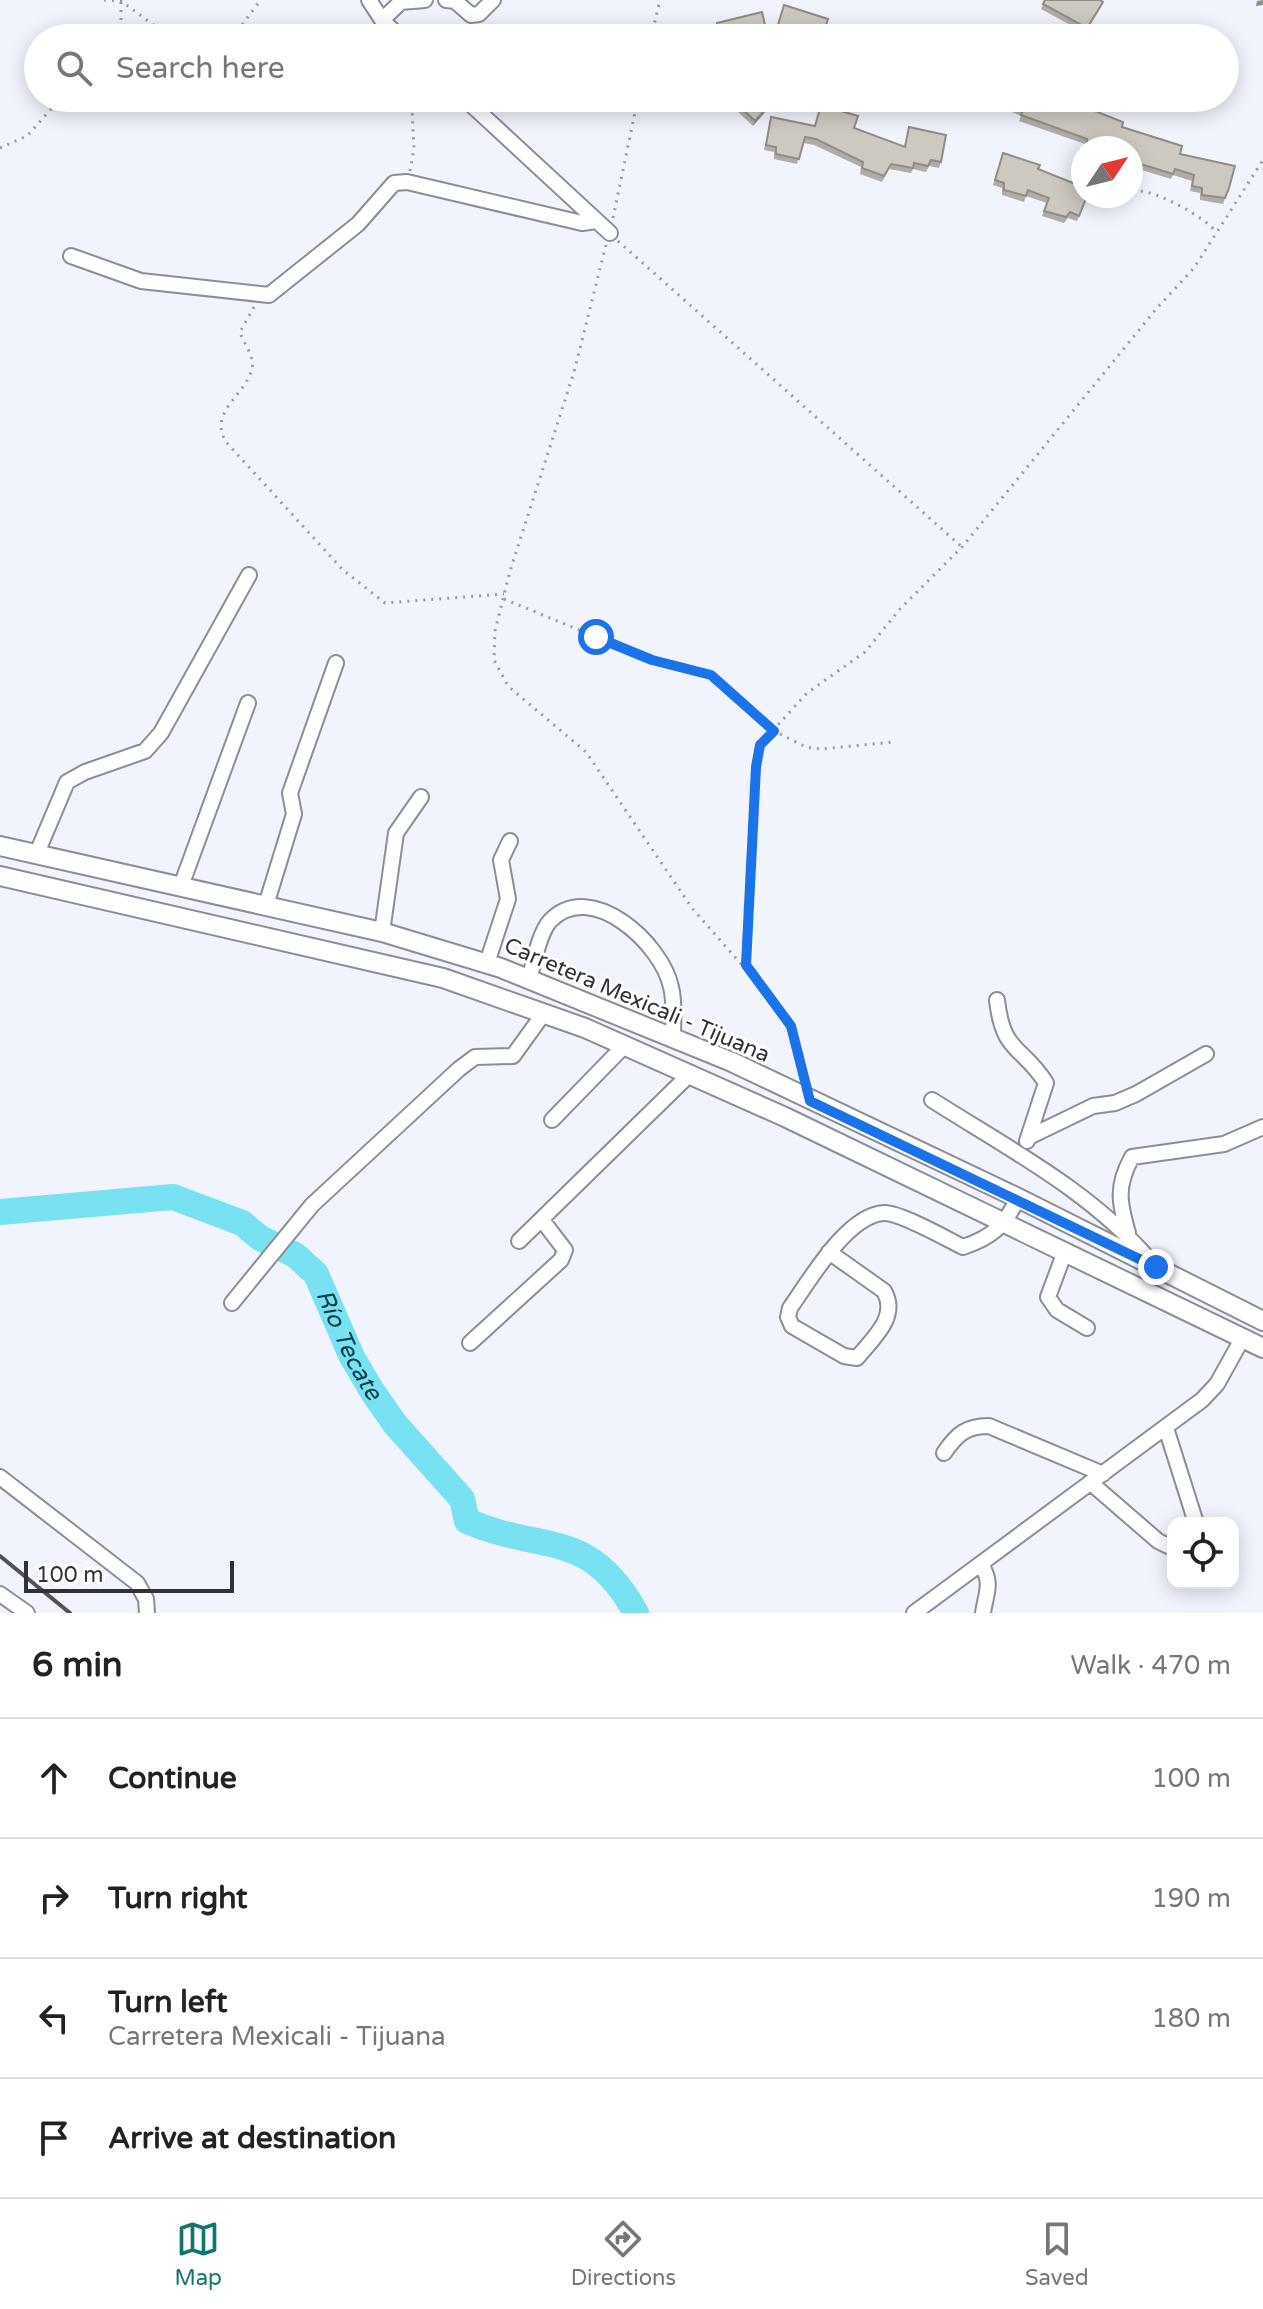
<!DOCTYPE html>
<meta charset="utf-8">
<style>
body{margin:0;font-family:"Varela Round",sans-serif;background:#f2f2f2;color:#222}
.controls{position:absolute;right:24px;bottom:24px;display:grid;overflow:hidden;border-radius:16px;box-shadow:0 4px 20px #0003}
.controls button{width:72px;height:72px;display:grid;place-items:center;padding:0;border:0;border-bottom:2px solid #e0e0e0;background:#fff;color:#222;font:40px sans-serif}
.compass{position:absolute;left:1071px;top:136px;width:72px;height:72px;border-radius:50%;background:#fff;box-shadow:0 4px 20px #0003;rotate:55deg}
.scale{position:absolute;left:24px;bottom:20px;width:210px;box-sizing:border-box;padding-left:8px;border:4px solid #313235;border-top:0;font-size:22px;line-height:28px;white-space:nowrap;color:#313235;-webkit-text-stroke:6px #fff;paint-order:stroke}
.stop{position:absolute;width:24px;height:24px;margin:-18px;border:6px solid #1a73e8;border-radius:50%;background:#fff}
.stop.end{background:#1a73e8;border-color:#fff;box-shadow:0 2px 8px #0008}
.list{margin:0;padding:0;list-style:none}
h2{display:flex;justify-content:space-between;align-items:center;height:104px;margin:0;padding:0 32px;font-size:34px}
h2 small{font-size:26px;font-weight:400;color:#767676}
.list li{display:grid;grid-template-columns:52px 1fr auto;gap:24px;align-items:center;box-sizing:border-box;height:120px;padding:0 32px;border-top:2px solid #e0e0e0}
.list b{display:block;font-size:30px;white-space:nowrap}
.list p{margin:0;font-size:26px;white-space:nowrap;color:#767676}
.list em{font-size:26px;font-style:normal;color:#767676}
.icon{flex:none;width:44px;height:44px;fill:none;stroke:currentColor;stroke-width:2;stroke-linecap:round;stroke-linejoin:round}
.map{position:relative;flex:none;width:1263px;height:1613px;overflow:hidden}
.search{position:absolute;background:#fff;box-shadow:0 4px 20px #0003;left:24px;right:24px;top:24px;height:88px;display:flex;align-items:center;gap:20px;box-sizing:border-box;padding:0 28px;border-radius:44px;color:#767676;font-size:30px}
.sheet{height:584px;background:#fff}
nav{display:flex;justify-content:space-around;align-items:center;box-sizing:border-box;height:112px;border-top:2px solid #e0e0e0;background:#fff;font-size:22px;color:#767676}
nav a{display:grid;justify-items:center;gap:4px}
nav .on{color:#0f766e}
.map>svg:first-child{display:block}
</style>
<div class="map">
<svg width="1263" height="1613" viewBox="0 0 1263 1613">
<rect width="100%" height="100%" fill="#f1f3fd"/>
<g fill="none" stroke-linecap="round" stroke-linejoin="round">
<path stroke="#78e2f2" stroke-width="26" id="s1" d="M0 1212 173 1197 242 1223 260 1238 295 1255 316 1274 352 1357 372 1391 395 1424 462 1499 467 1521C542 1554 589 1527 636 1613"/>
<g stroke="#8c8e97" stroke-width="18">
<path id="minor" d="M369 0 382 20 401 38
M446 0 455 1 471 15 479 14 493 0
M400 2 425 0
M382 20 403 0
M464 98 610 233
M71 256 141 281 269 295 358 224 394 183 407 182 582 223 596 221
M37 853 67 782 85 772 145 751 161 733 249 575
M181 886 248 703
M266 905 294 814 290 793 336 663
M382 932 396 833 421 797
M487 963 508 899 501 860 510 841
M529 979C534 963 539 933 550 921 591 878 662 944 671 987 675 1002 673 1021 673 1036
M997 1000C1003 1054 1022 1045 1046 1083L1027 1141
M932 1100C1009 1149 1094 1193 1153 1264
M552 1120 625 1045
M1029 1137 1093 1106 1115 1103 1136 1094 1206 1054
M1128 1233C1119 1202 1116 1186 1132 1157L1224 1144 1263 1127
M519 1241 691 1073
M829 1252 884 1291C899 1317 873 1338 857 1358L844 1356 792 1326 788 1317 790 1308C810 1280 847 1215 884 1213 899 1212 947 1239 963 1247 993 1237 1005 1225 1018 1198
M1064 1254 1048 1297 1057 1310 1087 1328
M232 1303 312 1205 459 1069 475 1057 513 1056 544 1013
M470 1343 561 1260 565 1250 542 1220
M1166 1428 1196 1523
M944 1453C957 1434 966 1426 989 1426L1103 1474
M0 1477 137 1583 146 1599 147 1613
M1091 1483 1158 1541 1168 1546 1173 1544
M981 1564C993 1584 986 1592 983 1613
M0 1594 27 1613
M914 1613 1202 1400 1217 1384 1242 1339"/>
</g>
<g stroke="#8c8e97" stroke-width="22">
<path id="major" d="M0 846 382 932 501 968 732 1062 1018 1198 1263 1321
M0 876 443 978 585 1028 785 1117 1263 1348"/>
</g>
<path stroke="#999aa1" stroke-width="3" stroke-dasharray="2 6" stroke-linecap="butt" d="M104 0 121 1 159 29 161 38
M121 2V38
M188 38 242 25 259 2
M651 38 660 0
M0 148 27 136 61 98
M410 171 414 148 412 109 415 98
M1141 191C1161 194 1204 216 1217 233
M613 218 638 98
M618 241 962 547
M606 245 574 372 510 571 495 631 494 660 508 686 586 752 692 908 782 1011 791 1026 803 1079
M254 307 240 332C243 343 255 356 252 368 247 395 206 412 227 443L342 569 385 603 504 594
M504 599 652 660 711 675 774 731 806 747 821 749 894 742
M746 965 756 767 760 745 766 738 807 693 865 652 900 609 962 547 1157 308 1194 268 1263 160"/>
<use href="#minor" stroke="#fff" stroke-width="14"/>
<use href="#major" stroke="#fff" stroke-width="18"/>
<path stroke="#505155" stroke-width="4" d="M0 1556 70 1613"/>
</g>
<path fill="#b1ada5" d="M1045 0 1103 2 1101 7 1085 33 1041 9Z
M717 23 768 38H717L715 28Z
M732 98H777L753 126 736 110 739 104Z
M965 98H1062L1180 154 1229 188 1223 204 1200 200V193L1190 191 1192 181 1173 175 1171 179 1132 167 1131 148H1085V144L1019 121 1021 116 1001 107 999 111Z
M771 117 814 126 854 128 904 147 909 127 941 162 939 168 929 166 926 172 913 169 911 173 889 169 882 182 860 174 861 167 814 145 804 143 797 164 774 159V152L764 150Z
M1003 153 1038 169 1087 196 1077 221 1068 218 1064 223 1042 216 1047 203 1026 196 1024 202 1002 195V188L993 185Z"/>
<path fill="#908d86" d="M1263 0V5L1256 6 1257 1Z
M775 98H777L753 126 755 121Z"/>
<path fill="#cec9c0" stroke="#908d86" stroke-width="2" d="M1045 0H1100L1103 2 1087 28 1043 4Z
M784 5 828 19 825 29 828 30 824 38H797L791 36 774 38Z
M762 12 768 38H721L717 23Z
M740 98H775L755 121 738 105Z
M982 98H1062L1123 122 1122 127 1182 146 1180 154 1235 166 1229 188 1225 198 1202 195V188L1192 186 1194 175 1175 169 1173 174 1134 162 1133 150 1112 142 1110 148H1095L1087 146V139L1021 115 1023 110 1003 101 1001 105Z
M821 105 858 116 854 128 905 147 909 127 946 135 941 162 931 160 928 166 914 163 913 168 891 164 884 176 862 168 863 162 816 139 805 137 799 159 776 154V147L766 145 771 117 815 126Z
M1003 153 1040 165 1038 169 1083 187V196H1087L1079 216 1070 212 1066 217 1044 211 1049 198 1028 190 1026 196 1004 190V183L995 180Z"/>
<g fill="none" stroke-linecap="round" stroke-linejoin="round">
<path stroke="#1a73e8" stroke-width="10" d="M596 637 652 660 711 675 774 731 760 745 756 767 746 965 791 1026 810 1101 1156 1267"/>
</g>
<g text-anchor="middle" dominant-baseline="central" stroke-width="6" stroke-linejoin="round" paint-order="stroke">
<g font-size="22" fill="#313235" stroke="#fff">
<text transform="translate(637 1000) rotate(23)">Carretera Mexicali - Tijuana</text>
</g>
<g font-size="24" font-style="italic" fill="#0a3d44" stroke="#fff">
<text stroke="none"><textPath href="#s1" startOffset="416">Río Tecate</textPath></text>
</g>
</g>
</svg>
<div class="controls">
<button><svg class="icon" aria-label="locate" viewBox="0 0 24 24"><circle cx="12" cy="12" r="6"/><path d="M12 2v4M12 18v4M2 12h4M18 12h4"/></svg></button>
</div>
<svg class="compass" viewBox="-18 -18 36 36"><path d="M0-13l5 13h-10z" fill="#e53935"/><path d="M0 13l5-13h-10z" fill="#767676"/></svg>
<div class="scale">100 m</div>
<div class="stop" style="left:596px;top:637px"></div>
<div class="stop end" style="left:1156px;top:1267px"></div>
<div class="search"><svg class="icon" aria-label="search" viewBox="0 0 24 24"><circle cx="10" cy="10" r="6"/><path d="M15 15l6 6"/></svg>Search here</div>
</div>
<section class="sheet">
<h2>6 min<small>Walk · 470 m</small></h2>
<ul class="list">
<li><svg class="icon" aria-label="ahead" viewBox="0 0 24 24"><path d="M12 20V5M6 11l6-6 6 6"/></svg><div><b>Continue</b></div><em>100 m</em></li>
<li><svg class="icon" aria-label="right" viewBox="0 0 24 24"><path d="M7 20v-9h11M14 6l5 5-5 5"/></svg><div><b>Turn right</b></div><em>190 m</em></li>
<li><svg class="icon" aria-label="left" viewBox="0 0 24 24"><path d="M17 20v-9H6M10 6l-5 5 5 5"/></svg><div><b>Turn left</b><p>Carretera Mexicali - Tijuana</p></div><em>180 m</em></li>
<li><svg class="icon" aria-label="arrive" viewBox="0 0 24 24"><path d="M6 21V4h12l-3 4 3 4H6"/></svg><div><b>Arrive at destination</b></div></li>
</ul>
</section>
<nav>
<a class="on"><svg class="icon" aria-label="map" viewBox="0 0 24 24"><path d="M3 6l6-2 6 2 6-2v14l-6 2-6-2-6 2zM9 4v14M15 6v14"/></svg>Map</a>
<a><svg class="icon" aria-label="directions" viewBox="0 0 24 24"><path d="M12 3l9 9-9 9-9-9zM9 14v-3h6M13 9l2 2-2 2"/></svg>Directions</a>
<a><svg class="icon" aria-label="saved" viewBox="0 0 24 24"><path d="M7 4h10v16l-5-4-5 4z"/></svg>Saved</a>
</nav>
